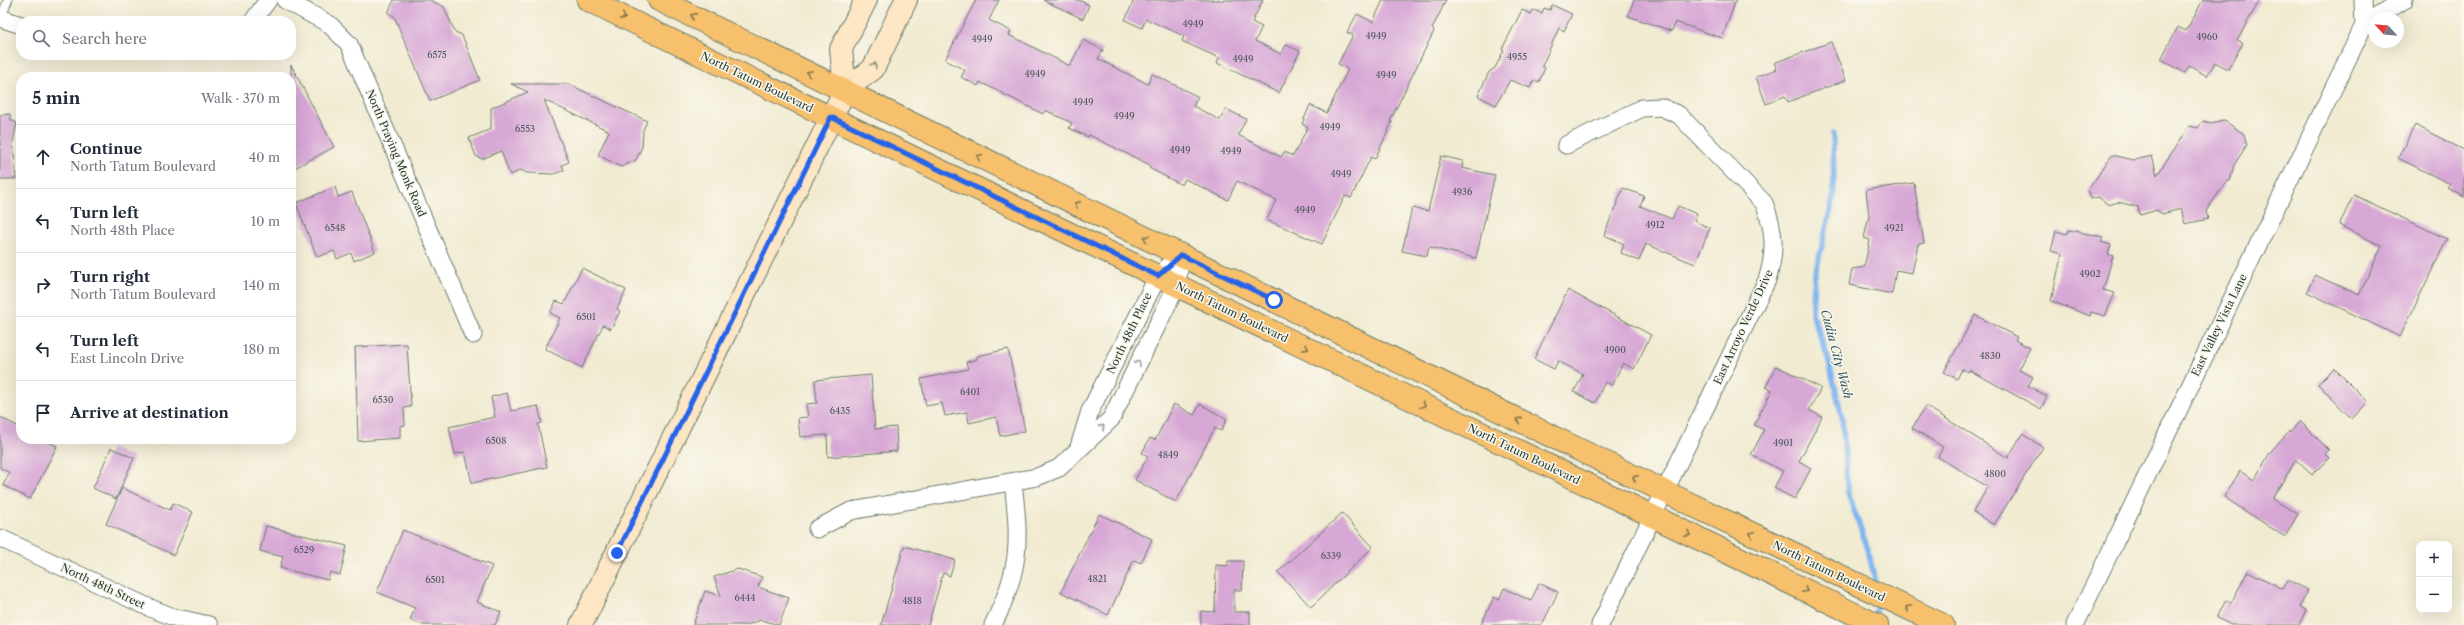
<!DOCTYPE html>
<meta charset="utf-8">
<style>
body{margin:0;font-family:"Libre Caslon Text",serif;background:#f2f2f3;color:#1f2937}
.controls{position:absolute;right:12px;bottom:12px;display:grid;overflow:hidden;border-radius:8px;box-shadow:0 4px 16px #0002}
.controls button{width:36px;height:36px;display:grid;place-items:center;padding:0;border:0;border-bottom:1px solid #e0e1e3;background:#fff;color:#1f2937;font:20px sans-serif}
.compass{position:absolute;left:2368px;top:12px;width:36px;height:36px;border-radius:50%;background:#fff;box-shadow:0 4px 16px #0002;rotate:296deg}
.stop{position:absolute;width:12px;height:12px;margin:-9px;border:3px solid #2563eb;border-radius:50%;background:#fff}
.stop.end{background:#2563eb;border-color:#fff;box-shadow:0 1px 4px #0008}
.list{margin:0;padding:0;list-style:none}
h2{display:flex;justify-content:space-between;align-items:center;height:52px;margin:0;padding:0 16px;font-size:17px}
h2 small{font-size:13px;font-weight:400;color:#747a83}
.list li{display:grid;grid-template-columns:26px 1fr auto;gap:12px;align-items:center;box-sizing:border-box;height:64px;padding:0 16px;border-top:1px solid #e0e1e3}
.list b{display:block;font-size:15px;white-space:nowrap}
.list p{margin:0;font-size:13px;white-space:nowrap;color:#747a83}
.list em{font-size:13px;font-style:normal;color:#747a83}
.icon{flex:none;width:22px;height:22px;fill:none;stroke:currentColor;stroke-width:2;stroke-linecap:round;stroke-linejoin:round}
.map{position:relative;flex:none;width:2464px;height:625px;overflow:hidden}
.search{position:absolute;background:#fff;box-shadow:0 4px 16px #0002;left:16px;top:16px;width:280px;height:44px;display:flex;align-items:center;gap:10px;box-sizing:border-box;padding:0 14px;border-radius:16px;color:#747a83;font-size:15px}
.panel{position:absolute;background:#fff;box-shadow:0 4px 16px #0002;left:16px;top:72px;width:280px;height:372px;border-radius:16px}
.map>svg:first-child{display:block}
</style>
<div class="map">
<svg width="2464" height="625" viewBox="0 0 2464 625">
<rect width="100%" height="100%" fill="#fbf7ec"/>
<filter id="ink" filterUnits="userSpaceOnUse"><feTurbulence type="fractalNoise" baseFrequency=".025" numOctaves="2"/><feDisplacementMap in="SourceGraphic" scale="8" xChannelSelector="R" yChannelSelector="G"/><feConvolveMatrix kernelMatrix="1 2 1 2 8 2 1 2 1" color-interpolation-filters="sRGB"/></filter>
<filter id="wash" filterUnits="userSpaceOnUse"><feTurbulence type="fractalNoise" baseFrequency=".012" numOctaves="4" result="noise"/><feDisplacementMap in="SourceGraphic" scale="16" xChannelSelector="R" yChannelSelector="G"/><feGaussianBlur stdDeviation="0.9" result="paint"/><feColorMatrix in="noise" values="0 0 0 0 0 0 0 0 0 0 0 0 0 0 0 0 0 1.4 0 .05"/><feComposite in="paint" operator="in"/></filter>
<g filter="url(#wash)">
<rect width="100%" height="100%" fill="#f1ebd2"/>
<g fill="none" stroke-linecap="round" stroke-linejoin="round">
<path stroke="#7fb6ef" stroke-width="5.5" d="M1833 134 1834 196 1814 279 1812 314 1828 358 1842 417 1848 494 1868 549 1876 586
M1874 619 1877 598"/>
</g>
<g id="blocks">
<path fill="#d7a7d6" d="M394 0H430L444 7 455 32 462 35 480 80 430 101 394 16 388 13Z
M976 0H999L989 20 1011 31 1009 35 1070 66 1083 40 1103 50 1098 59 1148 84 1152 74 1179 87 1198 97 1193 106 1220 120 1226 109 1246 119 1238 135 1281 157 1284 152 1293 156 1308 127 1302 124 1310 105 1327 113 1348 69 1338 64 1353 35 1347 33 1357 14 1373 22 1383 0H1446L1432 29 1434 31 1390 121 1392 122 1375 159 1371 157 1351 198 1345 196 1322 244 1267 220 1276 200 1237 181 1228 200 1185 179 1182 185 1149 168 1150 165 1089 135 1088 137 1069 128 1072 123 1045 110 1043 114 980 82 978 86 961 77 965 70 945 60Z
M1043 0H1079L1089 5 1083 19Z
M1134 0H1263L1252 22 1262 27 1255 41 1281 54 1286 45 1300 51 1279 93 1217 63 1219 58 1182 41 1184 36 1146 19 1142 28 1125 20Z
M1634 0H1736L1722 38 1675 22 1672 31 1628 16Z
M2203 0H2260L2237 40 2243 43 2228 69 2215 62 2207 76 2189 66 2185 73 2161 59 2178 27 2186 31Z
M1552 5 1572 14 1564 31 1559 28 1542 66 1545 68 1539 82 1534 80 1530 88 1510 80 1496 105 1478 96 1489 72 1495 68 1504 50 1502 49 1522 10 1531 14 1533 10 1542 13 1544 8 1550 10Z
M1831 42 1846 80 1788 102 1785 96 1766 104 1756 77 1777 69 1774 63Z
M291 65 334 147 291 170Z
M511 84H568L647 121 643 130 642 147 636 160 621 167 598 155 609 131 544 100 569 162 562 165 564 170 554 174 527 173 521 170 510 175 501 151 482 159 476 156 469 138 491 129V108L528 92Z
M10 114 11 120 17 123 13 141 16 179H0V115Z
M2223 120 2244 134 2247 145 2234 165 2230 181H2227L2206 211 2208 219 2185 224 2181 209 2162 214 2157 210 2140 215 2138 207 2118 202 2109 205 2098 197 2091 199 2088 190 2112 155 2134 160 2152 156 2157 175 2189 126 2198 128 2203 121 2211 123Z
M2415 125 2464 150V197L2447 188 2450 184 2398 158Z
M1441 156 1463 161 1462 168 1495 175 1476 258 1429 247 1427 256 1402 251 1412 208 1428 211Z
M1914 183 1924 243 1918 244 1912 273 1896 270 1892 294 1849 285 1852 269 1864 267 1870 240 1864 238 1869 216 1866 190Z
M335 187 338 197 352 192 375 252 354 261 351 253 337 259 334 251 317 257 296 203Z
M1623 188 1644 196 1640 206 1672 219 1678 206 1697 214 1694 221 1710 228 1695 264 1646 244 1639 261 1621 253 1624 244 1604 235Z
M2354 195 2447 239 2400 337 2307 292 2315 275 2359 295 2382 246 2339 225Z
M2069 230 2103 237 2101 242 2111 245 2108 254 2113 256 2103 290 2115 293 2105 316 2091 312 2090 316 2051 301 2062 254 2051 251 2056 231 2067 234Z
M582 268 626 290 617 309 620 311 611 329 603 325 582 368 545 349 560 318 550 313 556 301 564 304Z
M1568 290 1651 335 1634 369 1623 363 1612 385 1605 382 1595 403 1574 392 1583 374 1558 361 1554 369 1534 359Z
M1975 315 2017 337 2015 340 2030 348 2019 370 2033 377 2028 386 2047 396 2041 409 1969 370 1968 372 1962 369 1957 379 1944 372Z
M407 344 411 407 404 408 405 425 400 426V438L358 441 355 347Z
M1008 349 1025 431 1000 436 996 417 969 423 967 412 945 416 942 403 926 406 921 379 968 369 966 362 977 359V356Z
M1776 366 1821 388 1809 410 1822 417 1799 461 1811 468 1795 499 1774 488 1783 471 1751 455 1764 430 1754 425 1772 390 1766 387Z
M2334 368 2368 402 2352 419 2318 384Z
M871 375 875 429 896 427 897 451 828 457 827 435 800 437 798 418 808 417 806 404 817 403 815 380Z
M507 393 511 411 538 406 542 423 538 424 547 467 472 483 465 452 455 454 449 427 495 417 491 397Z
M1174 404 1194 415 1200 404 1227 419 1221 431 1215 428 1176 502 1135 480 1148 456 1142 453 1150 438 1155 440Z
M1926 406 2008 458 2022 434 2043 447 1994 525 1973 512 1988 487 1938 457 1943 447 1912 428Z
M0 417 21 428V439H43L57 446 30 499 3 485 10 473 0 468Z
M2300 421 2329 450 2325 454 2329 458 2312 475 2296 460 2272 499 2298 514 2285 537 2224 497 2240 471 2254 480 2271 451Z
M111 448 134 458 116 499 93 488Z
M122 488 170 510 173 503 193 512 174 555 106 524Z
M1342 513 1373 547 1311 607 1278 572Z
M1099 514 1152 539 1141 563 1134 560 1108 615 1061 592Z
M266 526 347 546 340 575 330 572 328 580 280 568 283 557 260 551Z
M403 530 492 566 477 602 501 612 495 625H422L410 620 415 608 377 592Z
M904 546 955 560 950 576 943 573 928 625H881Z
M1228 561H1243L1242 590H1234V612H1250V625H1201V611L1215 612 1216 565 1228 566Z
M738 569 762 577 758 587 789 598 779 625 761 620 747 625H693L705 591 721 596 714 577Z
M2248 571 2283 589 2288 580 2308 590 2300 607 2306 610 2299 625H2231L2217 618 2226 600 2231 603Z
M1539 583 1558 592 1542 625H1481L1494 597 1499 600 1504 588 1531 601Z"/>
</g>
</g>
<g filter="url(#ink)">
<use href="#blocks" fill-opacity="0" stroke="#687a6b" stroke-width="1"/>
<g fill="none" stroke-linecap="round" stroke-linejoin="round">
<g stroke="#687a6b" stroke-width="10">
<path id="lane" d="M1 18 8 0"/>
</g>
<g stroke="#687a6b" stroke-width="19">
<path id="street" d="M285 0 329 24 349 44 473 335
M0 18 21 25
M2375 18 2404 0
M253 21 268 0
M1566 145 1642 108 1661 107 1679 115 1764 203C1775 230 1776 252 1767 280L1600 625
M1078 450 1090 411 1158 276 1181 255
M817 529 851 511 1037 477 1059 468 1111 419 1177 285 1181 255
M0 538 148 607 173 617 209 625
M993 625C1021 568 1020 543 1013 482
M2075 625 2364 25 2363 0"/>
</g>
<g stroke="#687a6b" stroke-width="24">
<path id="secondary" d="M845 90 841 49 866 0
M581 625 845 90 873 69 906 0"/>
</g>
<g stroke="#687a6b" stroke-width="24">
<path id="primary" d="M588 0 1877 625
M659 0 1684 501 1943 625"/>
</g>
<use href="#lane" stroke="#fff" stroke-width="8"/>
<use href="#street" stroke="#fff" stroke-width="17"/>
<use href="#secondary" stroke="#fce6c4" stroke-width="22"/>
<use href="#primary" stroke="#f7c06c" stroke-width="22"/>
</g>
<defs><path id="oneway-chevron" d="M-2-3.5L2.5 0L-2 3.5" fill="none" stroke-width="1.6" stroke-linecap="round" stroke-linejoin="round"/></defs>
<g stroke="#80784d">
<use href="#oneway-chevron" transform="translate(693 16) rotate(-154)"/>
<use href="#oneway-chevron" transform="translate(623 17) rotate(26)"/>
<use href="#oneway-chevron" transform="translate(809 73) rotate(-154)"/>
<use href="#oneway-chevron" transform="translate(979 157) rotate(-154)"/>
<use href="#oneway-chevron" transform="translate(1077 204) rotate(-154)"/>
<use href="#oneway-chevron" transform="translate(1146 238) rotate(-154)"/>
<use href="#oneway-chevron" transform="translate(1306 348) rotate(26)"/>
<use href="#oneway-chevron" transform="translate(1423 405) rotate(26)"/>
<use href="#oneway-chevron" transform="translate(1519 420) rotate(-154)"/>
<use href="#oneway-chevron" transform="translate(1635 478) rotate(-154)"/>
<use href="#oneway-chevron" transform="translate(1688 534) rotate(26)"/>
<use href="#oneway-chevron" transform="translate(1752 534) rotate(-155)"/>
<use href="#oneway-chevron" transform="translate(1805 590) rotate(26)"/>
<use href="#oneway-chevron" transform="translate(1908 608) rotate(-154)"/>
</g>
<use stroke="#8e927c" href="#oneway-chevron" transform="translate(874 65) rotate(-57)"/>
<g stroke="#8f9e9a">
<use href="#oneway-chevron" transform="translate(1138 363) rotate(-63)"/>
<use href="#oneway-chevron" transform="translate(1102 427) rotate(-45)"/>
</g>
</g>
<g fill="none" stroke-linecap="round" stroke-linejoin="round" filter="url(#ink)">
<path stroke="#2563eb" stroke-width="5" d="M617 553 831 117 1158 276 1181 255 1274 300"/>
</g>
<g text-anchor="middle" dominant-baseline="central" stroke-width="3" stroke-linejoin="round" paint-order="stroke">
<g font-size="9" fill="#4d585c">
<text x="1193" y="23">4949</text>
<text x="1376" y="35">4949</text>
<text x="2207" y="36">4960</text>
<text x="982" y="38">4949</text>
<text x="437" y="54">6575</text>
<text x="1517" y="56">4955</text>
<text x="1243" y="58">4949</text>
<text x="1035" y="73">4949</text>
<text x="1386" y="74">4949</text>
<text x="1083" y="101">4949</text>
<text x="1124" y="115">4949</text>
<text x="1330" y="126">4949</text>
<text x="525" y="128">6553</text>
<text x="1180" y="149">4949</text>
<text x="1231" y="150">4949</text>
<text x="1341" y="173">4949</text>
<text x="1462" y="191">4936</text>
<text x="1305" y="209">4949</text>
<text x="1655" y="224">4912</text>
<text x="335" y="227">6548</text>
<text x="1894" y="227">4921</text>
<text x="2090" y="273">4902</text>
<text x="586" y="316">6501</text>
<text x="1615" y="349">4900</text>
<text x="1990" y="355">4830</text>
<text x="970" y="391">6401</text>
<text x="383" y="399">6530</text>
<text x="840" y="410">6435</text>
<text x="496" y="440">6508</text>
<text x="1783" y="442">4901</text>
<text x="1168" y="454">4849</text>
<text x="1995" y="473">4800</text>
<text x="304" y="549">6529</text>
<text x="1331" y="555">6339</text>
<text x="1097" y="578">4821</text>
<text x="435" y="579">6501</text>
<text x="745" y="597">6444</text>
<text x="912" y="600">4818</text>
</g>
<g font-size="11" fill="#1f3d34" stroke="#fbf7ec">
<text transform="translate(757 82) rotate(26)">North Tatum Boulevard</text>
<text transform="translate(396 153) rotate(67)">North Praying Monk Road</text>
<text transform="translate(1232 312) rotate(26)">North Tatum Boulevard</text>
<text transform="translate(2219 325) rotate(-64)">East Valley Vista Lane</text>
<text transform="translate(1743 327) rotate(-65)">East Arroyo Verde Drive</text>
<text transform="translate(1129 333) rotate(-64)">North 48th Place</text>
<text transform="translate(1524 454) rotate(26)">North Tatum Boulevard</text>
<text transform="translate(1829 571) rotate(26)">North Tatum Boulevard</text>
<text transform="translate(103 586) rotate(25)">North 48th Street</text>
</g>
<g font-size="12" font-style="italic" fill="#375b63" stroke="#fbf7ec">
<text transform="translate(1837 354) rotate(75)">Cudia City Wash</text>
</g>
</g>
</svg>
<div class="controls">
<button>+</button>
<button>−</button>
</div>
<svg class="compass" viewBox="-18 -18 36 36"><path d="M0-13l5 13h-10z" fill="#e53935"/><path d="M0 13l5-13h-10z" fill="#747a83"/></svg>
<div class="stop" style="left:1274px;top:300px"></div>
<div class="stop end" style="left:617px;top:553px"></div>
<div class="search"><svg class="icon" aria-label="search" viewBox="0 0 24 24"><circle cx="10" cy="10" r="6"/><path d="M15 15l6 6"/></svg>Search here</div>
<section class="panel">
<h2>5 min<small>Walk · 370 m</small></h2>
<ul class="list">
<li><svg class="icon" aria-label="ahead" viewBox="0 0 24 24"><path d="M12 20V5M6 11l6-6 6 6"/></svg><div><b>Continue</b><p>North Tatum Boulevard</p></div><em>40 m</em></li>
<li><svg class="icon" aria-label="left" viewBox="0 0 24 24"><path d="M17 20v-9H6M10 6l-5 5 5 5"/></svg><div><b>Turn left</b><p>North 48th Place</p></div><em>10 m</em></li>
<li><svg class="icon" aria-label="right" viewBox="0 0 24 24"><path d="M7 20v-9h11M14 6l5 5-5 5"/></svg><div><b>Turn right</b><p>North Tatum Boulevard</p></div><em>140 m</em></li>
<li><svg class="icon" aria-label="left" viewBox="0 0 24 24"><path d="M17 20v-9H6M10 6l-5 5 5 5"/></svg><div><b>Turn left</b><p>East Lincoln Drive</p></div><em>180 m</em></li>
<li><svg class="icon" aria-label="arrive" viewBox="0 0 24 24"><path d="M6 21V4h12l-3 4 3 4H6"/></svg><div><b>Arrive at destination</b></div></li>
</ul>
</section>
</div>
